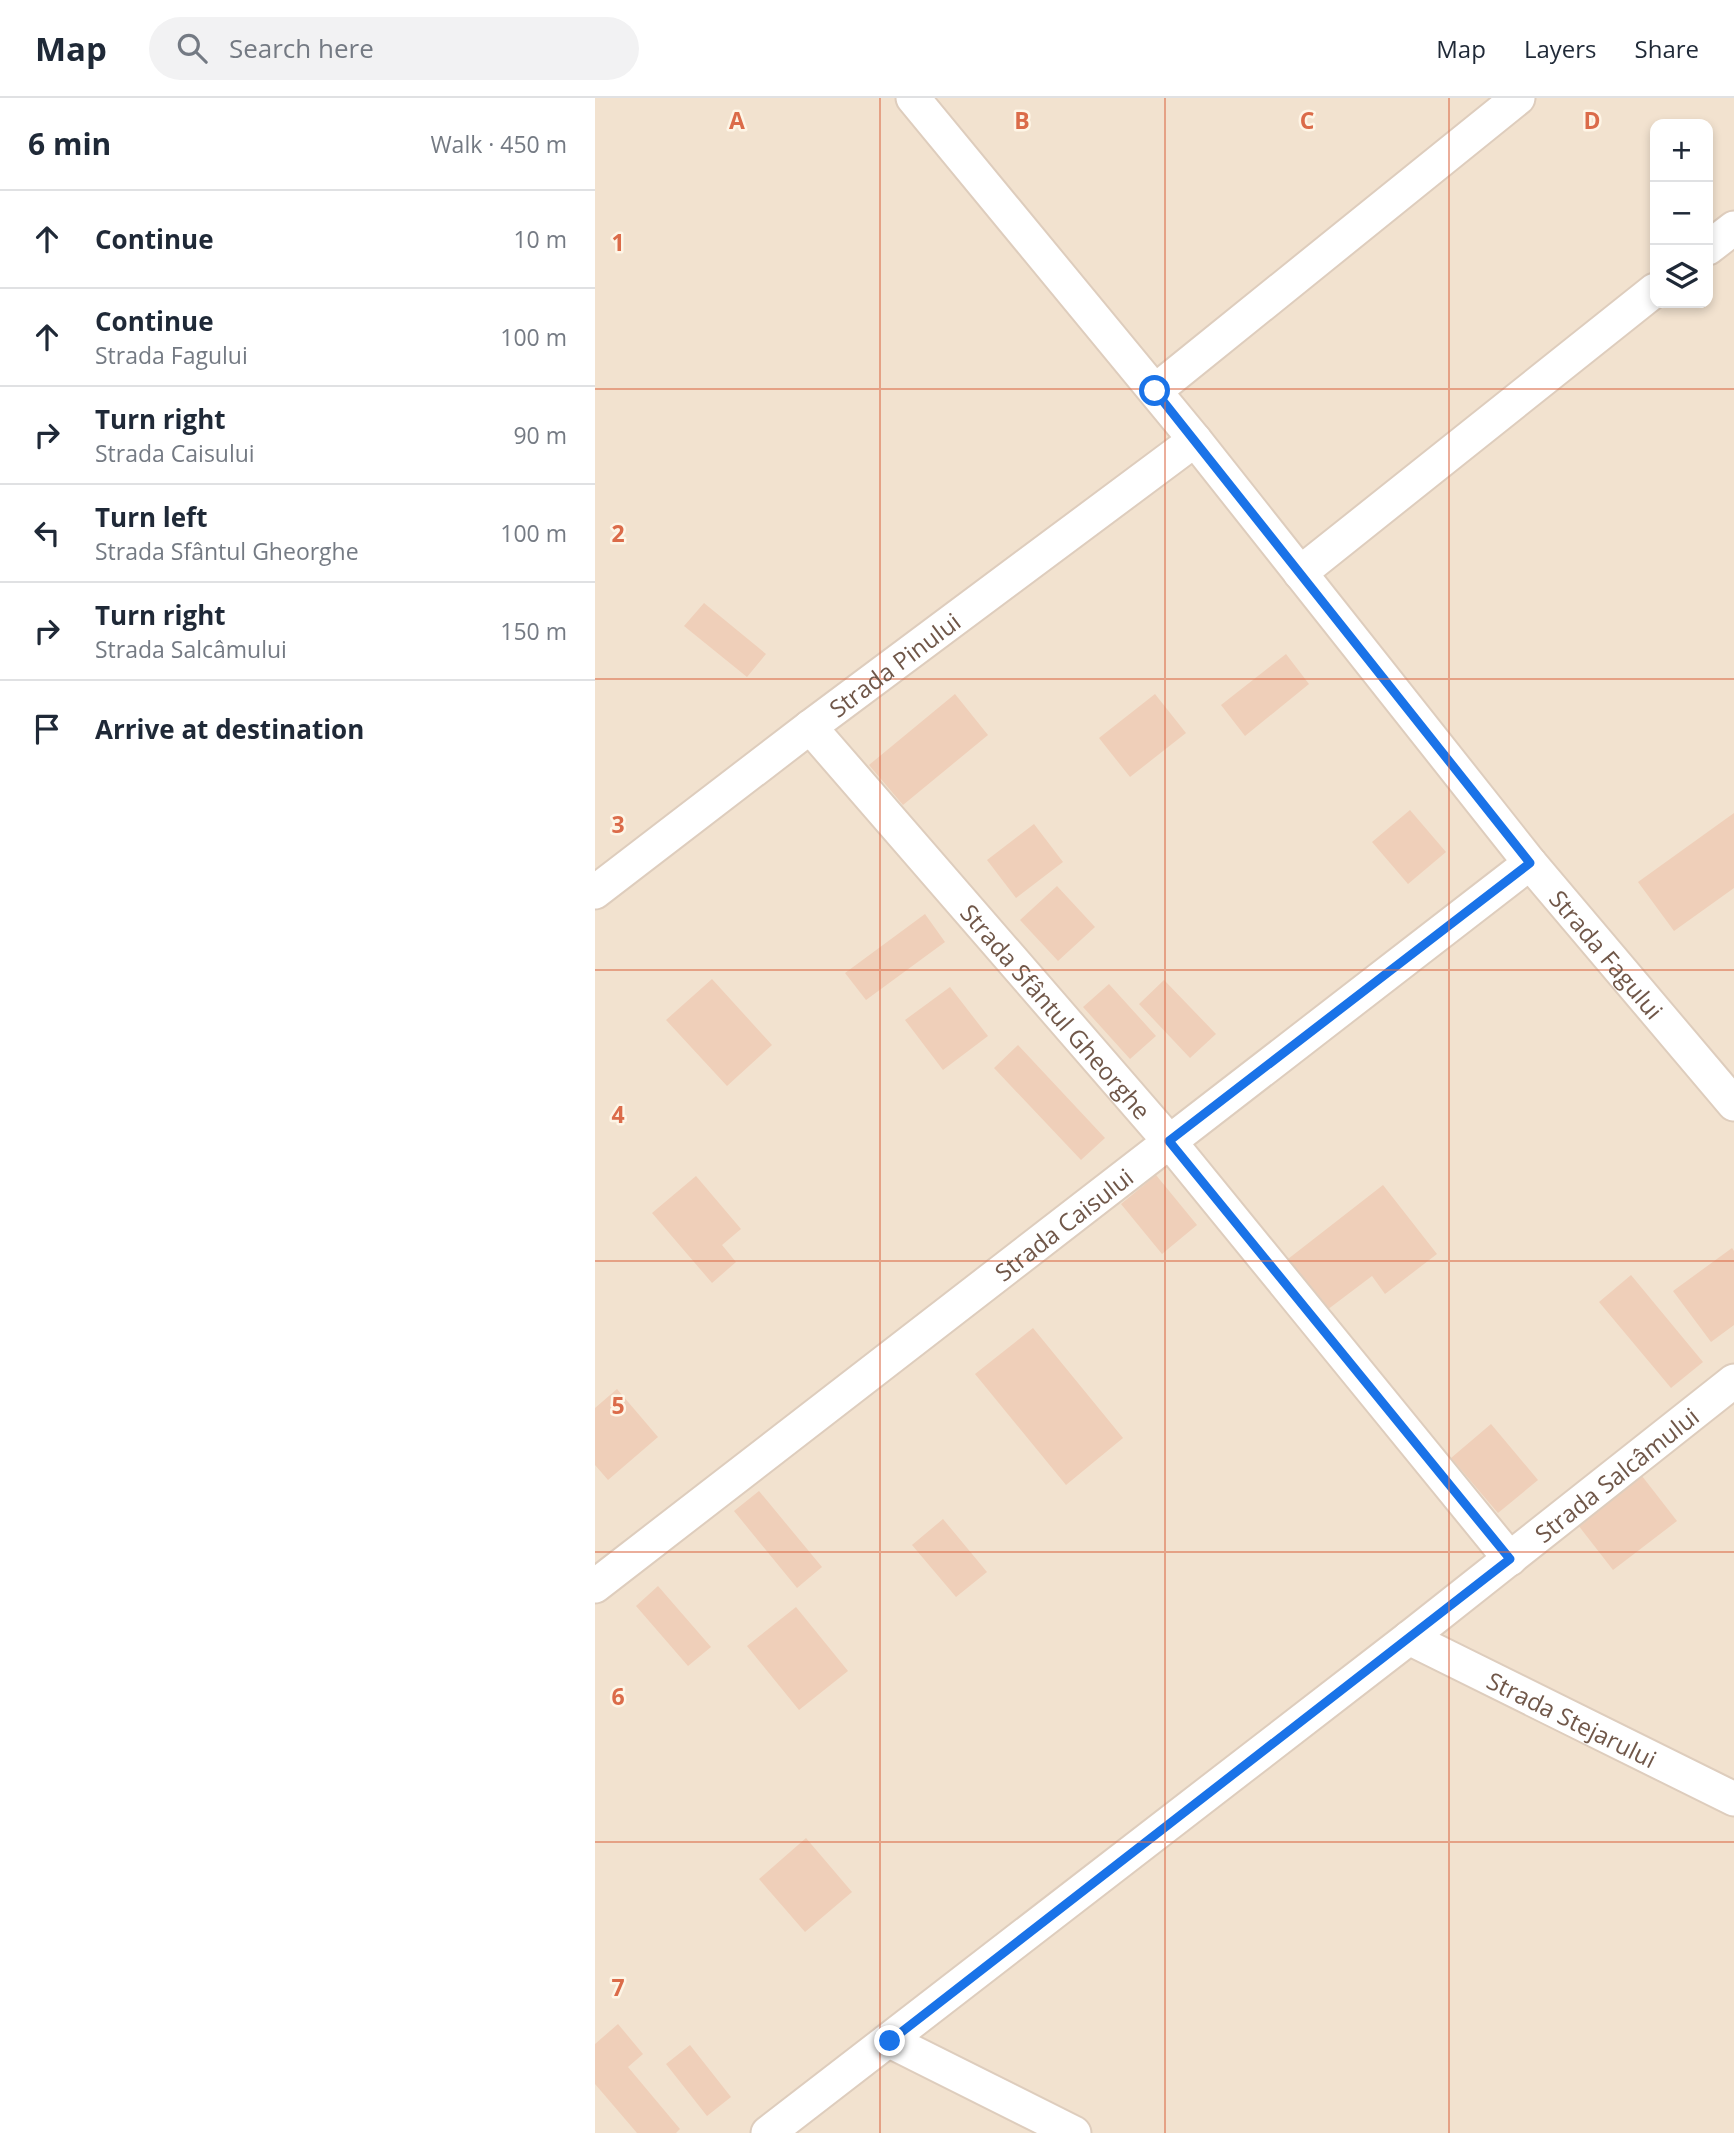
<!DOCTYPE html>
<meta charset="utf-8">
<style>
body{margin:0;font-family:"Open Sans",sans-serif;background:#f2f2f3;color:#1f2937}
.controls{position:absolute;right:21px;top:21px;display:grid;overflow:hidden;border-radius:14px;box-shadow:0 4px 10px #0003}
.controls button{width:63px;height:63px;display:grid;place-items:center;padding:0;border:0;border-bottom:2px solid #e0e1e3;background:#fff;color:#1f2937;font:35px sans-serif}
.stop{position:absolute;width:21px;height:21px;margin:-16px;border:5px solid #1a73e8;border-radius:50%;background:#fff}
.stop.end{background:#1a73e8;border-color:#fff;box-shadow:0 2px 7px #0008}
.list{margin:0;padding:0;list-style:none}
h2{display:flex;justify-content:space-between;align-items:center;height:91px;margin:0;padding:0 28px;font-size:30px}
h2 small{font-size:23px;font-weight:400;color:#747a83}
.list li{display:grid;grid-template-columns:46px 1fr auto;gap:21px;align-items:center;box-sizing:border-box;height:98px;padding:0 28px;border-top:2px solid #e0e1e3}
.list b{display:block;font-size:26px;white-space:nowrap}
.list p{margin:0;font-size:23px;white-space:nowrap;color:#747a83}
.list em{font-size:23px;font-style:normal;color:#747a83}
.icon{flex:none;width:38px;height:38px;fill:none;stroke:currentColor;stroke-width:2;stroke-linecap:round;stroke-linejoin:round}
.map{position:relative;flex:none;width:1139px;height:2035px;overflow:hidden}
header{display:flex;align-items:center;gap:42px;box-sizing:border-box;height:98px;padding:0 35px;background:#fff;border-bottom:2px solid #e0e1e3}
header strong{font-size:33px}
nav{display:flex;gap:38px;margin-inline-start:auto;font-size:24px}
.search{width:490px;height:63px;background:#f2f2f3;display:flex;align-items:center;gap:18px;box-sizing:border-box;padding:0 24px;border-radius:38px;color:#747a83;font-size:26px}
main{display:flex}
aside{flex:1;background:#fff}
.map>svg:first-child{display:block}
</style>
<header>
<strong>Map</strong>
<div class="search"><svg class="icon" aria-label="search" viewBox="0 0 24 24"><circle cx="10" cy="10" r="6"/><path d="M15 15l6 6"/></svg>Search here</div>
<nav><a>Map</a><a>Layers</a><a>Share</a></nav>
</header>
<main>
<aside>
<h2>6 min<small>Walk · 450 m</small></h2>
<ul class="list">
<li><svg class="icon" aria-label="ahead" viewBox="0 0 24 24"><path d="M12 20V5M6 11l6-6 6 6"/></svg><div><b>Continue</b></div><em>10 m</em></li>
<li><svg class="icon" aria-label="ahead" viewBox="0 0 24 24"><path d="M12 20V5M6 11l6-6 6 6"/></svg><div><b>Continue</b><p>Strada Fagului</p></div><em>100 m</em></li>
<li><svg class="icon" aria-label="right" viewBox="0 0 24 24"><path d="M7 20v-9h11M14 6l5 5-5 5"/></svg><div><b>Turn right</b><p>Strada Caisului</p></div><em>90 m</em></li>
<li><svg class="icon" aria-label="left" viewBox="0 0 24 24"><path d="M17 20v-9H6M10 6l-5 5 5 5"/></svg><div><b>Turn left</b><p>Strada Sfântul Gheorghe</p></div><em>100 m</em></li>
<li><svg class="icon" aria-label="right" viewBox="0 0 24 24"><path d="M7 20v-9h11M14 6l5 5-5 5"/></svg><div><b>Turn right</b><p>Strada Salcâmului</p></div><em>150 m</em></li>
<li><svg class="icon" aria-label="arrive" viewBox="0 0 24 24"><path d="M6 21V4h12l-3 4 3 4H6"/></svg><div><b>Arrive at destination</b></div></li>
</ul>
</aside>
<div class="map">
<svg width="1139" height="2035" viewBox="0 0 1139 2035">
<rect width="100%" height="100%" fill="#fbf1e0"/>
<path fill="#f2e2cf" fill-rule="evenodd" d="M0 0H1139V2035H0ZM1060 26H1113V205H1060Z"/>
<path fill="#efcfb9" d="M109 505 171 556 152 579 89 528Z
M691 556 714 586 650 638 626 607Z
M360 596 393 637 308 707 274 667Z
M560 596 591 635 535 679 504 640Z
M815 712 851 754 813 786 777 744Z
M1139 715V790L1079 833 1043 784Z
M439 726 468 764 421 800 392 762Z
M462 788 500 829 463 863 425 822Z
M330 816 350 844 271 902 250 875Z
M117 881 177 947 132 988 71 922Z
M569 882 621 936 595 960 544 906Z
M514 886 561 938 535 961 488 909Z
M355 889 393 938 348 972 310 922Z
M423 947 510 1040 486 1062 399 970Z
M561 1077 602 1127 567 1156 526 1106Z
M101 1078 146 1131 127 1147 141 1164 117 1185 57 1115Z
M788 1087 842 1156 790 1196 777 1178 732 1212 693 1161Z
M1137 1150 1139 1153V1227L1116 1244 1078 1193Z
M1036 1177 1108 1264 1076 1290 1004 1204Z
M438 1230 528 1340 471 1387 380 1276Z
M22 1291 63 1339 13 1382 0 1367V1310Z
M896 1326 943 1382 903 1415 856 1360Z
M1047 1378 1082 1423 1018 1472 983 1427Z
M164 1393 227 1469 202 1490 139 1413Z
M348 1421 392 1474 361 1499 317 1447Z
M63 1488 116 1549 93 1568 41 1508Z
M201 1509 253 1573 204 1612 152 1548Z
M211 1740 257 1794 210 1834 164 1781Z
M23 1926 48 1956 33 1969 85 2031 81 2035H42L0 1986V1946Z
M95 1947 136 1999 112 2018 71 1966Z"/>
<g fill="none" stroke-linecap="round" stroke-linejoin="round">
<g stroke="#decdbd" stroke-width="37">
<g id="minor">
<path id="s1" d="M318 0 600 342 935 765 1139 1006"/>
<path d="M1113 150 1139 130"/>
<path d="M560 293 923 0"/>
<path d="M705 475 1060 192"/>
<path id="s2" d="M215 629 574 1043 915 1461"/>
<path id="s3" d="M0 794 215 629 600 342"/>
<path id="s4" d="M0 1488 935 765"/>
<path id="s5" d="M814 1540 1139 1701"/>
<path d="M295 1943 479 2035"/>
<path id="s6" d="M173 2035 814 1540 1139 1283"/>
</g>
</g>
<use href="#minor" stroke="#fff" stroke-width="33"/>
</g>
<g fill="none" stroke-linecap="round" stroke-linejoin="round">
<path stroke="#1a73e8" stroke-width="9" d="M295 1943 915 1461 574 1043 935 765 560 293"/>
</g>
<path fill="none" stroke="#db6b49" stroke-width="2" stroke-opacity="0.55" d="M285 0V2035M570 0V2035M854 0V2035M0 291H1139M0 581H1139M0 872H1139M0 1163H1139M0 1454H1139M0 1744H1139"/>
<g text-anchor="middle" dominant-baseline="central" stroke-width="5" stroke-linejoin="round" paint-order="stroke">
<g font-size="24" fill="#705749" stroke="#fef5e6">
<text stroke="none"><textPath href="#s3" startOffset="376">Strada Pinului</textPath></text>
<text stroke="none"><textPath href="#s1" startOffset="1102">Strada Fagului</textPath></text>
<text stroke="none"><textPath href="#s2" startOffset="376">Strada Sfântul Gheorghe</textPath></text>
<text stroke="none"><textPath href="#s4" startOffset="592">Strada Caisului</textPath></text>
<text stroke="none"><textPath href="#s6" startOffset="1074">Strada Salcâmului</textPath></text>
<text stroke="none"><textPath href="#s5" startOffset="182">Strada Stejarului</textPath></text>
</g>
</g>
<g font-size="23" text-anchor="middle" font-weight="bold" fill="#db6b49" stroke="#fef5e6" stroke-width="5" stroke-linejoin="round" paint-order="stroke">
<text x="142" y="31">A</text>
<text x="427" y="31">B</text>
<text x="712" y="31">C</text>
<text x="997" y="31">D</text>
<text x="23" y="153">1</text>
<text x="23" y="444">2</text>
<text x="23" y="735">3</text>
<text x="23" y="1025">4</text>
<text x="23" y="1316">5</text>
<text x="23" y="1607">6</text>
<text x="23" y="1898">7</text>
</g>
</svg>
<div class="controls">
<button>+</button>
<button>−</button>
<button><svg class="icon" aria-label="layers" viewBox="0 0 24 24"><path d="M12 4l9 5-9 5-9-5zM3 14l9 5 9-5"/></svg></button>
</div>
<div class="stop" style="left:560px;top:293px"></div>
<div class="stop end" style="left:295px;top:1943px"></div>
</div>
</main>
